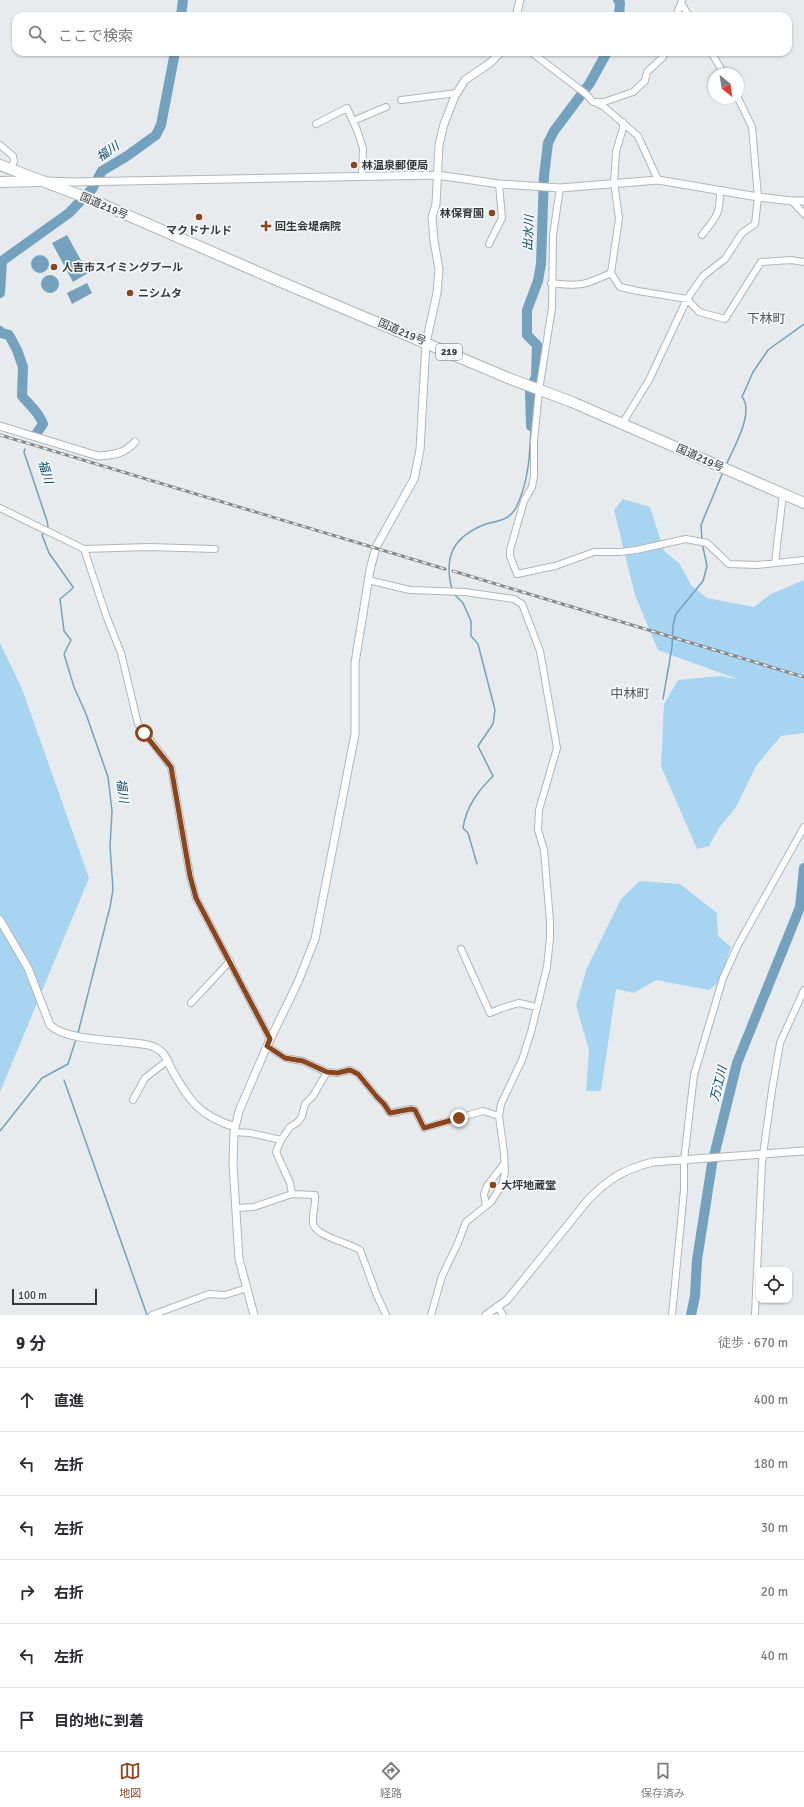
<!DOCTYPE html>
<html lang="ja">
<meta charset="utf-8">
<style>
body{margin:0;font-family:Signika,"Noto Sans JP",sans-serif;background:#f7f7f7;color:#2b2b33}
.controls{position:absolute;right:12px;bottom:12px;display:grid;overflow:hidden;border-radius:8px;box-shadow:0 1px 3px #0004}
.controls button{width:36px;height:36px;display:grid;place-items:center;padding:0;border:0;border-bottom:1px solid #e1e1e2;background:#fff;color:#2b2b33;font:20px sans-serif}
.compass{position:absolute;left:708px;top:68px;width:36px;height:36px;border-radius:50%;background:#fff;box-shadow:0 1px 3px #0004;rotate:150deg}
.scale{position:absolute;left:12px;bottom:10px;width:85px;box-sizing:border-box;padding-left:4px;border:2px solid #38393a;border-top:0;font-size:11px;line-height:14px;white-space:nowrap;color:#38393a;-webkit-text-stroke:3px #f5f8fb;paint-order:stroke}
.stop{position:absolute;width:12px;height:12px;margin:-9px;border:3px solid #8a451d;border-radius:50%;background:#fff}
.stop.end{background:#8a451d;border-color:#fff;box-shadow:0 1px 4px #0008}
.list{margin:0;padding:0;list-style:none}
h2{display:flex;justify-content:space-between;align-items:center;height:52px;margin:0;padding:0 16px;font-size:17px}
h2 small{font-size:13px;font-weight:400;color:#7c7c81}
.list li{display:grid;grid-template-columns:26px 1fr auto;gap:12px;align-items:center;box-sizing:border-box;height:64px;padding:0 16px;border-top:1px solid #e1e1e2}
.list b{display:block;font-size:15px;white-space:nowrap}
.list em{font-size:13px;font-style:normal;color:#7c7c81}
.icon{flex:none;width:22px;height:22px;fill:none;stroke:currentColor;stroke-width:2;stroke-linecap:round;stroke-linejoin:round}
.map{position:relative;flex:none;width:804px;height:1315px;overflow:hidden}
.search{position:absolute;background:#fff;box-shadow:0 1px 3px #0004;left:12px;right:12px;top:12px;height:44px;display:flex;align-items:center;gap:10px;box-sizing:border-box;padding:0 14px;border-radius:12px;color:#7c7c81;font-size:15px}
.sheet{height:436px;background:#fff}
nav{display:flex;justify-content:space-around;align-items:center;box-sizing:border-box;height:56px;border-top:1px solid #e1e1e2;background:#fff;font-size:11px;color:#7c7c81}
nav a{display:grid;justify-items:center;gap:2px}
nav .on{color:#8a451d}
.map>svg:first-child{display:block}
</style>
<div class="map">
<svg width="804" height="1315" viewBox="0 0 804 1315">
<rect width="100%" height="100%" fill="#e7ebed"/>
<path fill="#a7d4f1" d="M623 499 650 507 664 551 679 563 691 585 707 598 754 607 771 594 804 580V733L781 736 756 766 736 807 719 828 709 846 697 849 661 766 664 704 678 680 720 676 737 679 658 650 635 595 614 510Z
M0 643 22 689 89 878 0 1092Z
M640 881 680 884 717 913 718 936 731 947 718 983 709 990 656 980 634 993 616 989 601 1091H586L589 1050 576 1005 587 968 621 899Z"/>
<path fill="#73a1be" d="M67 235 88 273 73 282 52 243Z
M31 264a9 9 0 1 1 18 0a9 9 0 1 1-18 0Z
M41 284a9 9 0 1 1 18 0a9 9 0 1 1-18 0Z
M87 283 92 293 72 304 67 293Z"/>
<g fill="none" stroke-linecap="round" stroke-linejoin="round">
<path stroke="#73a1be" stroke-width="1.5" d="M25 449 24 452 47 521 48 527 47 529
M726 465C733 449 755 412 742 397L753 372 768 350 804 324
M44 532 42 535 49 553 73 587 72 589 60 599 64 631 71 640 64 654 74 687 86 714 108 777 112 811 110 846 113 890 110 907 78 1033
M702 540 701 525 723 472
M452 589C443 556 454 536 486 524 496 521 506 521 513 512 516 509 517 505 519 501 529 477 530 452 531 426
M454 594 463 603 471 621V636L478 644 495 710 493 724 478 746 493 776C478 791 466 807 463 828L468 833 477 864
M663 699 672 647 673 625 676 614 703 581 707 566 702 543
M64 1080 147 1315
M0 1131 42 1078 68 1064 76 1039"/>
<path stroke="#73a1be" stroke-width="10" d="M618 0 620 3 619 16
M181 16 183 0
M0 293 2 261 69 213 92 189 102 171 127 156 156 135 161 125 175 52
M0 331V333L9 335 17 350 23 367 22 396C30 406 39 412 43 424L36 434
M531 426 530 390 536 377 537 345 527 335V310L538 281 541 264 544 176 548 143 554 131 590 83 607 52
M691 1315 695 1296 697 1260 712 1164 737 1063 800 907 804 868"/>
<g stroke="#b1b5b7" stroke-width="8">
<path id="minor" d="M682 0 681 3 689 16
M676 16 681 3
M531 52 586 94 593 102H604L633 92 645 81 647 72 663 57 664 52
M711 52 724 74
M401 100 457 93
M598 104 603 106 638 136 658 180
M353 121 386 107
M316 124 347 108 357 130 363 148 362 176
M0 145 13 156 14 161 11 169
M560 188 553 235 552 308 539 390 534 441V476L532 487 524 501 510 550V556L517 574 555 566 594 552H620L636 550 686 539 707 543 729 564 757 565 804 560
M792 201 804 214
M702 235C717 216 720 215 720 190
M489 244 502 218 499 184
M611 273 619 218 614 182 616 152 623 128V122
M551 283C580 287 585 285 611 273L620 287 638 291 687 299 699 312 725 319 761 262 791 260 804 262
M622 424 649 380 687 299 703 276 725 259 742 233 755 224 758 197 752 127 738 98
M0 508 84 549 148 547 215 549
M84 549 107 618 121 653 138 724 171 767 190 876 196 898 270 1039
M775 563 783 494
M368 580 410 590 465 592 514 599 522 604 540 651 557 748 539 810 538 830 544 850 550 921V938L547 967 531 1032 522 1060 501 1104 499 1116 504 1153 505 1172 503 1183 491 1202 466 1222 464 1227 458 1243 442 1276 431 1315
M461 949 490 1013 502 1008 519 1003 536 1007
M191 1003 230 961
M267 1046 285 1058 303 1061 327 1072 337 1073 350 1070 358 1074 377 1097 384 1104 390 1113 411 1109 415 1110 424 1128 483 1111 499 1116
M133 1100 145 1078 167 1061
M234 1132 250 1133 281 1140
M292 1194 290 1183 276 1152 281 1140 290 1127 298 1122 302 1116 305 1104 313 1096 327 1072
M486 1206 484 1194 487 1186 504 1164
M236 1208 254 1207 292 1194 315 1195C316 1205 312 1214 313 1223 314 1236 350 1243 360 1250L376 1293 386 1315
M498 1307 503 1315
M152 1315 209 1294 225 1295 247 1288
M672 1315 684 1190V1160L694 1075 723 978 738 945 804 827
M755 1315 762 1162 772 1090 780 1043 804 990"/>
</g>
<g stroke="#b1b5b7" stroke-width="9">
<path id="tertiary" d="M516 16 520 0
M47 181 72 182 437 175 499 184 560 188 658 180 758 197 792 201H804
M0 426 98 456C114 455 124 454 135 442
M0 920 28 968 50 1025C65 1040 112 1040 133 1043 140 1044 149 1044 156 1048 165 1052 168 1062 172 1070 190 1101 198 1115 235 1127
M254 1315 239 1259 233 1164 234 1132 239 1111 267 1046 298 982 315 939 355 734V663L370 570 376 547 414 479 420 450 426 343 437 293 439 269 434 241 432 217 436 204 439 145 444 124 455 96 465 80 490 63 501 52
M486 1315 507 1300 588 1200C609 1178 625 1169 653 1162L804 1151"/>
</g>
<g stroke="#b1b5b7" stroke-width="12">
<path id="trunk" d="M0 165 95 201 274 279 508 378 572 402 804 503
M0 182 38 181"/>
</g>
<use href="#minor" stroke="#fff" stroke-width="6"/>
<use href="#tertiary" stroke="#fff" stroke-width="7"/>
<use href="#trunk" stroke="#fff" stroke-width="10"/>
<g stroke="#86888a" stroke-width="3">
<path id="rail" d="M0 435 445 569
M453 571 804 677"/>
</g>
<use href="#rail" stroke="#f5f8fb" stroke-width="1.5" stroke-dasharray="4.5" stroke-linecap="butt"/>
</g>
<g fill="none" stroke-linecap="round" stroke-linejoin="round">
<path stroke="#8a451d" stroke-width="5" d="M144 733 171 767 190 876 196 898 270 1039 267 1046 285 1058 303 1061 327 1072 337 1073 350 1070 358 1074 377 1097 384 1104 390 1113 411 1109 415 1110 424 1128 459 1118"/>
</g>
<g fill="#8a451d" stroke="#f5f8fb" stroke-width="1.5">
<circle cx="354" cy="165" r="4"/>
<circle cx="492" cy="213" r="4"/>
<circle cx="199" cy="217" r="4"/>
<path d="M264 220h4v4h4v4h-4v4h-4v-4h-4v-4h4z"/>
<circle cx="54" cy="267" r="4"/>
<circle cx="130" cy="293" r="4"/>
<circle cx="493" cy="1185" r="4"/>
</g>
<g text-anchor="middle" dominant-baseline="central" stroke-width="3.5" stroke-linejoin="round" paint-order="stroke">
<rect fill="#f5f8fb" stroke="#717274" stroke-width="1" x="436" y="344" width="26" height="16" rx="3"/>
<g font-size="10" font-weight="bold" fill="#38393a">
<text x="449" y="352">219</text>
</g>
<g font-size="11" font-weight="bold" fill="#38393a" stroke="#f5f8fb" text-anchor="start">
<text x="362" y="165">林温泉郵便局</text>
<text x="484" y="213" text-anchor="end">林保育園</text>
<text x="275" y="226">回生会堤病院</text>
<text x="199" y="230" text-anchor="middle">マクドナルド</text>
<text x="62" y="267">人吉市スイミングプール</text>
<text x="138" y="293">ニシムタ</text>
<text x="501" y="1185">大坪地蔵堂</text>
</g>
<g font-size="11" fill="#38393a" stroke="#f5f8fb">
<text transform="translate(104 206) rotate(23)">国道219号</text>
<text transform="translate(402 332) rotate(23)">国道219号</text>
<text transform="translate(700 458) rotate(24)">国道219号</text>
</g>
<g font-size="12" font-style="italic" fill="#0a4764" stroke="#f5f8fb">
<text transform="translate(108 152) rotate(-35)">福川</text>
<text transform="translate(529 233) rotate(-88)">出水川</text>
<text transform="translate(45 472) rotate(73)">福川</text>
<text transform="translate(122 791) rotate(82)">福川</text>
<text transform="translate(719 1084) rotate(-76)">万江川</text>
</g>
<g font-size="13" fill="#525658" stroke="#f5f8fb">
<text x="766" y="319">下林町</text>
<text x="630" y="694">中林町</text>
</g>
</g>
</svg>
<div class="controls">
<button><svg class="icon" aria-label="locate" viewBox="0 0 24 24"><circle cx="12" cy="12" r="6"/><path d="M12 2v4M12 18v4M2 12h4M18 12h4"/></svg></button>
</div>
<svg class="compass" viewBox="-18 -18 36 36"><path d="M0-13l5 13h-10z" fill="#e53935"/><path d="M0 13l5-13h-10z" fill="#7c7c81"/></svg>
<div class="scale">100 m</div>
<div class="stop" style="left:144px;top:733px"></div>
<div class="stop end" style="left:459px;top:1118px"></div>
<div class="search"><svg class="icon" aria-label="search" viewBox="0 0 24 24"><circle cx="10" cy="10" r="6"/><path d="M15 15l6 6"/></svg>ここで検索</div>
</div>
<section class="sheet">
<h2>9 分<small>徒歩 · 670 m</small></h2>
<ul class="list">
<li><svg class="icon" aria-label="ahead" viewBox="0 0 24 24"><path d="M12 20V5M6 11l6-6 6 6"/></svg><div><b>直進</b></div><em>400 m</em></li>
<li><svg class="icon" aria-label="left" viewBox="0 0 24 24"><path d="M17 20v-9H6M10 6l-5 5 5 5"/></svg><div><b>左折</b></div><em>180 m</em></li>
<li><svg class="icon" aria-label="left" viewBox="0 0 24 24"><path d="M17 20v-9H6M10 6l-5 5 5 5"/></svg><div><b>左折</b></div><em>30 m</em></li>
<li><svg class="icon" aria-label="right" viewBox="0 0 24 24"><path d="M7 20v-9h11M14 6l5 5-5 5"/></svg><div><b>右折</b></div><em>20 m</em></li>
<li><svg class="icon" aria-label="left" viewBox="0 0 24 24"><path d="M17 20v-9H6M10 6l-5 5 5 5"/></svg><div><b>左折</b></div><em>40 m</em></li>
<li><svg class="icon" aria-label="arrive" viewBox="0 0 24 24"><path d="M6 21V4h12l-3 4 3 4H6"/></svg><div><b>目的地に到着</b></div></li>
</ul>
</section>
<nav>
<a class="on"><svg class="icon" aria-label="map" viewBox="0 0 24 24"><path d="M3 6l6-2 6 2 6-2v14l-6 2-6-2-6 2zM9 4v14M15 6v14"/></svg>地図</a>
<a><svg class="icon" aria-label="directions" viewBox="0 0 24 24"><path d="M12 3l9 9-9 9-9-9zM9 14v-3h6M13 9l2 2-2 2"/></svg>経路</a>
<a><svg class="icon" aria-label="saved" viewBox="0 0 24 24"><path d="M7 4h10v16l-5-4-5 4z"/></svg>保存済み</a>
</nav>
